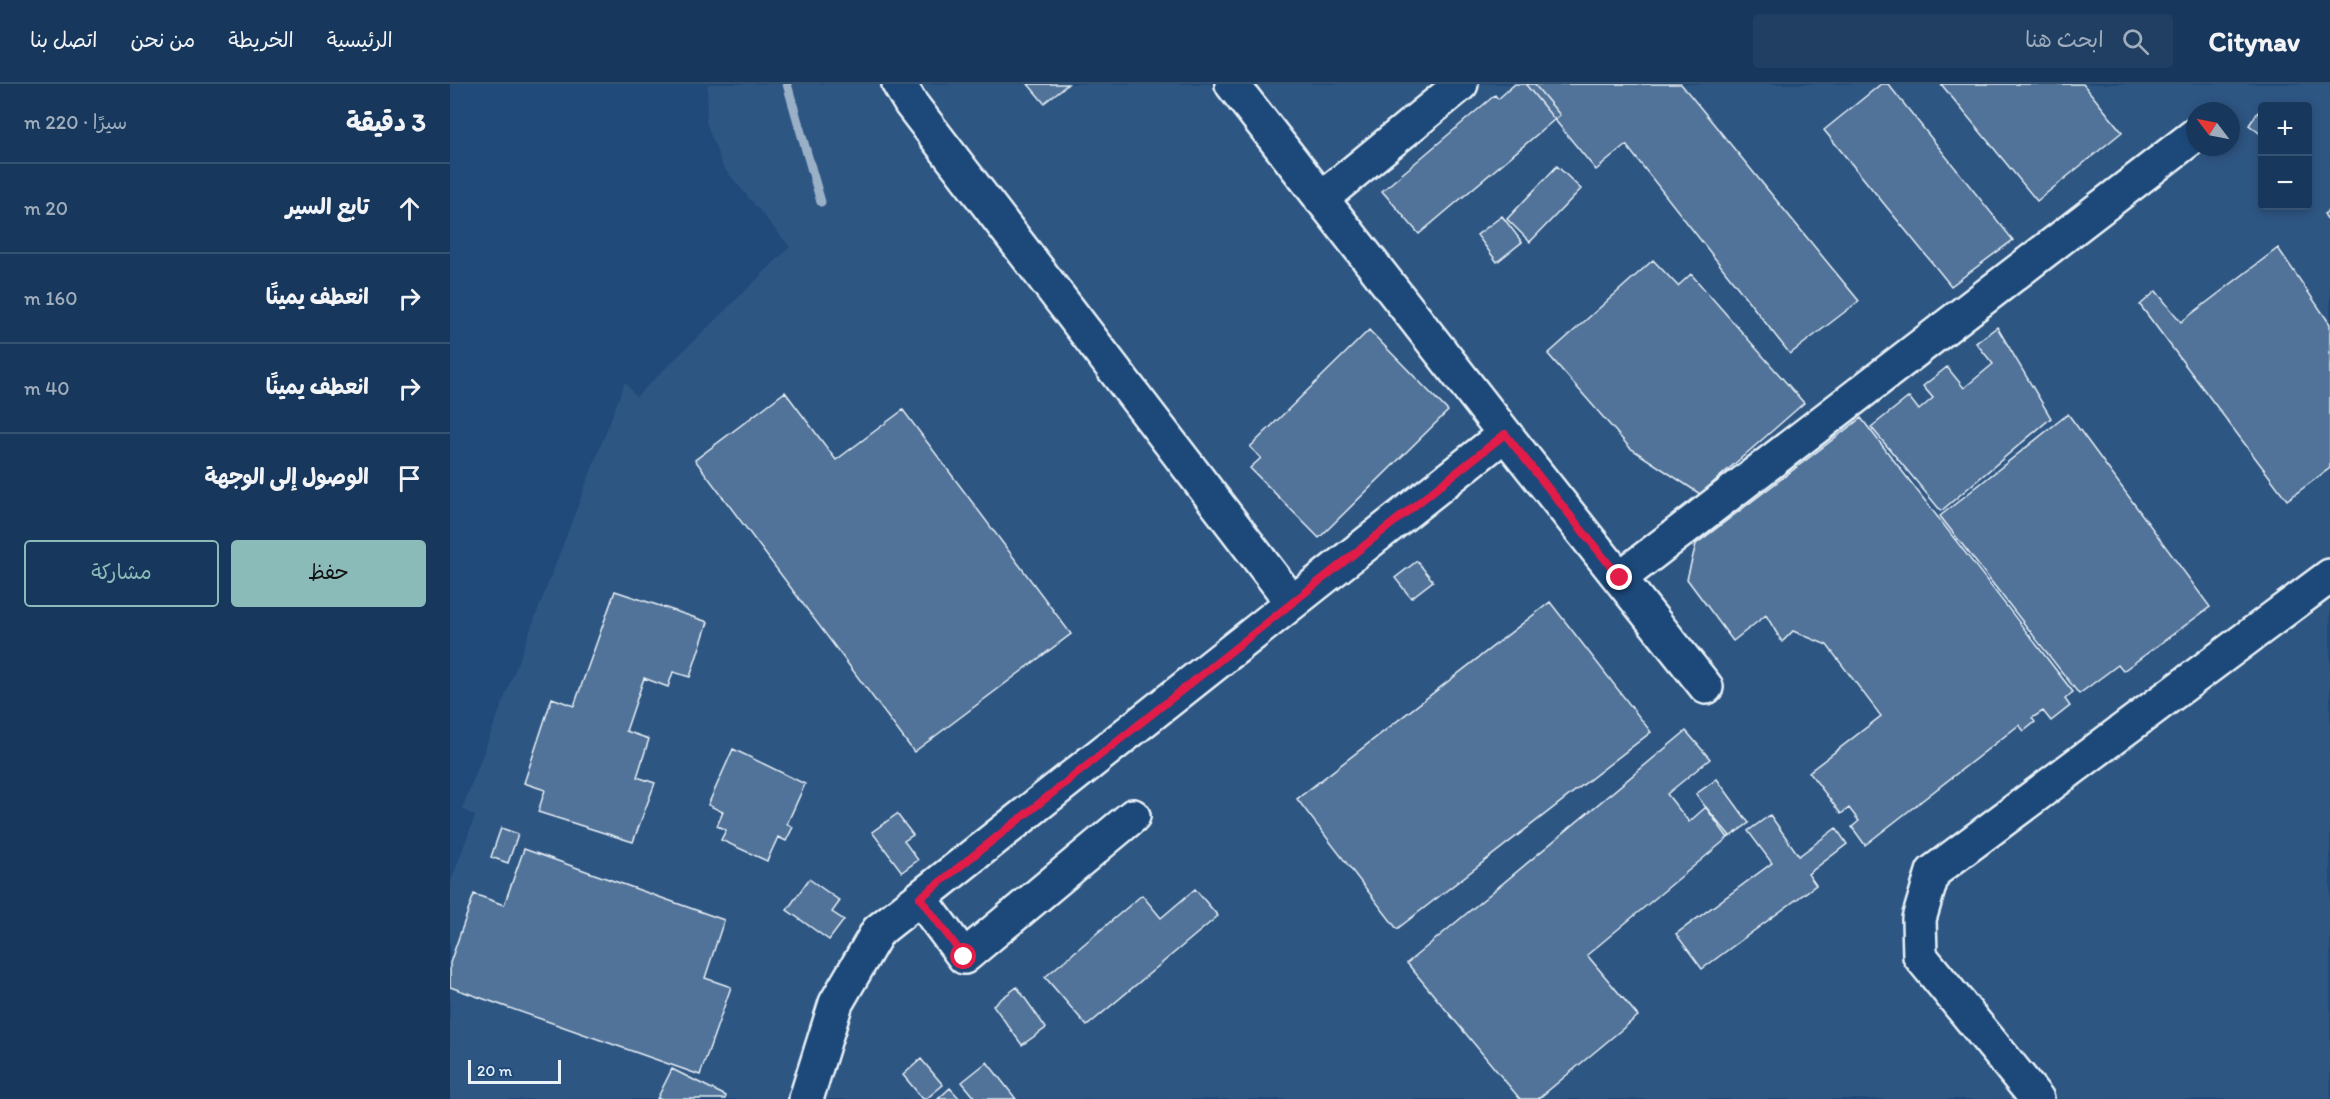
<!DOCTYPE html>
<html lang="ar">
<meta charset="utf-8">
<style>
body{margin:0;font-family:Itim,"Playpen Sans Arabic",sans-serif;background:#203f62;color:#f1f3f6;direction:rtl}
.controls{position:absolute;right:18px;top:18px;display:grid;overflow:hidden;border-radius:6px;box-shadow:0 3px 9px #0003}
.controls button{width:54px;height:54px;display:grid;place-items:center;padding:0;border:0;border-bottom:2px solid #365272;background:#17385c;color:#f1f3f6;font:30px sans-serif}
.compass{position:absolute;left:1736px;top:18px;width:54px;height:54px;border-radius:50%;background:#17385c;box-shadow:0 3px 9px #0003;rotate:302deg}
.scale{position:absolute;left:18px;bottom:15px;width:93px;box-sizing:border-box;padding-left:6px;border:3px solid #e8f1f8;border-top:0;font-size:16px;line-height:21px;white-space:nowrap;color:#e8f1f8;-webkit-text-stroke:4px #1f4a7a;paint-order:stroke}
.stop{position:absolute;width:18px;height:18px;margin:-14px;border:4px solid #e11d48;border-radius:50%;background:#fff}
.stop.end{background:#e11d48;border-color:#fff;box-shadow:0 2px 6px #0008}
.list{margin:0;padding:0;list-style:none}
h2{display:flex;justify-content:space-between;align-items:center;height:78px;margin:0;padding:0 24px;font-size:26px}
h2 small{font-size:20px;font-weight:400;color:#9eacbb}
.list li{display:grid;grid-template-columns:39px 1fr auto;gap:18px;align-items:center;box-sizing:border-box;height:90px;padding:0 24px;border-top:2px solid #365272}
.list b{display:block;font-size:22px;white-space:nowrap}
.list em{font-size:20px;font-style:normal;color:#9eacbb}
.actions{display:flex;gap:12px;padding:18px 24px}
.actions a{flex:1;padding:14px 0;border:2px solid #8bbbb9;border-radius:6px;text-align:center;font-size:21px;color:#8bbbb9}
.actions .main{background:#8bbbb9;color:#111}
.icon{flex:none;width:33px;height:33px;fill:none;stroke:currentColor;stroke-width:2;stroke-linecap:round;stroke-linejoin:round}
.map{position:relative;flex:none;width:1880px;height:1015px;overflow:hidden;direction:ltr}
header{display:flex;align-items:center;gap:36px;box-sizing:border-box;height:84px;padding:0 30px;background:#17385c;border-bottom:2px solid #365272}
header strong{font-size:28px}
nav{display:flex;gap:33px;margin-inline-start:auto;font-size:21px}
.search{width:420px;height:54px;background:#203f62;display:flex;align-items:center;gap:15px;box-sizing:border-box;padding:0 21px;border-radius:6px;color:#9eacbb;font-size:22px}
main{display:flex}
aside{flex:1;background:#17385c}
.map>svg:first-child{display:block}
</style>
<header>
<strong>Citynav</strong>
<div class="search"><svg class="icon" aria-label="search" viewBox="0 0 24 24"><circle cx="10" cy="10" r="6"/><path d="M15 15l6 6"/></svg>ابحث هنا</div>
<nav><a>الرئيسية</a><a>الخريطة</a><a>من نحن</a><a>اتصل بنا</a></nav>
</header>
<main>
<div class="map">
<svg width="1880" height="1015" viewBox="0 0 1880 1015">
<rect width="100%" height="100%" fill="#1f4a7a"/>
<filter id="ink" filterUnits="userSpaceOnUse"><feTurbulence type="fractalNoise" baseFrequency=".0167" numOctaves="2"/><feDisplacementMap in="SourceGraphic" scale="12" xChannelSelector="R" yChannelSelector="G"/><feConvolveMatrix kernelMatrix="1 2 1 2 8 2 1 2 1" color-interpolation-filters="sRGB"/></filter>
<g filter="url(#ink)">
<path fill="#2e5683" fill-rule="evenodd" d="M258 0H1880V1015H0V800L25 732 12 725 175 298 186 313 340 163 273 83 256 38ZM1812 22H1858V122H1812ZM1745 27H1781V63H1745Z"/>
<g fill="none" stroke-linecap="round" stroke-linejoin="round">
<path stroke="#9ab0c7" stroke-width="9" d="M337 0 371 118"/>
</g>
<path fill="#517399" stroke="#e8f1f8" stroke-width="1.5" d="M578 0H618L594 19Z
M1065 0H1084L1110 31 969 150 932 107 1045 11 1048 15Z
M1079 0H1231L1409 217 1340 270 1176 61 1146 86 1077 2Z
M1431 0H1438L1563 156 1501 202 1374 46Z
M1491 0H1633L1672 48 1587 117Z
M1808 28 1812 31V51L1799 41Z
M1107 82 1131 105 1080 158 1057 135Z
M1880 126V139L1874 130Z
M1052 132 1072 158 1047 178 1027 151Z
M1828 164 1880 240V384L1837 416 1690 221 1706 207 1731 238Z
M1203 176 1228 202 1241 190 1354 319 1250 410 1180 364 1098 270Z
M1547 243 1601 334 1491 427 1421 343 1459 313 1469 326 1483 314 1473 302 1497 283 1514 304 1543 280 1526 259Z
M919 246 998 327 869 454 800 384 811 374 800 363Z
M335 308 386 376 453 326 621 550 464 668 245 376Z
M1618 330 1760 523 1673 587 1668 581 1629 610 1490 432Z
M1411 334 1623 608 1615 615 1620 622 1601 637 1593 627 1582 634 1585 638 1574 647 1569 641 1415 761 1402 743 1409 737 1399 724 1391 730 1359 688 1431 632 1377 561 1343 547 1332 558 1316 531 1283 557 1237 495 1246 460Z
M967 477 983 497 961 514 945 494Z
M165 507 258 538 240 593 223 588 218 603 194 594 176 647 199 655 187 693 205 699 183 758 88 728 95 706 74 699 102 614 124 622Z
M1100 518 1201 648 947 845 847 715Z
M1236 647 1260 675 1217 710 1239 738 1256 723 1280 752 1137 871 1188 932 1088 1015H1070L957 879Z
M283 665 355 700 337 740 343 743 336 757 328 753 317 777 271 756 276 746 267 742 273 728 258 721Z
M1267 695 1299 739 1278 754 1246 710Z
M447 730 463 751 454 757 468 776 452 788 422 748Z
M1320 731 1349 772 1386 744 1397 760 1358 790 1366 801 1252 885 1226 850 1322 779 1298 747Z
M51 744 68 750 58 779 41 773Z
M74 765 274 836 255 894 281 903 250 991 0 903V879L24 810 54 821Z
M359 795 390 817 382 828 394 836 379 856 337 826Z
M745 805 768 832 637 942 595 893 692 811 711 834Z
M567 903 596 944 572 961 543 921Z
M471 975 493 1001 476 1015H473L453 991Z
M537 978 566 1015H526L512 998Z
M222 985 276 1012 275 1015H207Z
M500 1004 510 1015H488Z"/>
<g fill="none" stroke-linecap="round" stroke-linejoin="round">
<g stroke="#e8f1f8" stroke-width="38">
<path id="minor" d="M449 0 461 20 842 518
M782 0 1055 350 1256 603
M871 115 1011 0
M1170 494 1745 51
M470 814 514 873 683 732
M356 1015 386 919 428 847 1055 350
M1587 1015 1470 872 1469 835 1483 788 1880 492"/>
</g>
<use href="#minor" stroke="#1f4a7a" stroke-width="33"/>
</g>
</g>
<g fill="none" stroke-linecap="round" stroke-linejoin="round" filter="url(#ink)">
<path stroke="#e11d48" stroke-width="8" d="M514 873 470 814 1055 350 1170 494"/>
</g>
</svg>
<div class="controls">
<button>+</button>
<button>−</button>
</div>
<svg class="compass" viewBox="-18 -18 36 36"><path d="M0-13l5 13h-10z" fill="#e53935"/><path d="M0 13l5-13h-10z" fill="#9eacbb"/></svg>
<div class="scale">20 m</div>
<div class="stop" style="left:514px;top:873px"></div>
<div class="stop end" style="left:1170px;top:494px"></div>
</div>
<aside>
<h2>3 دقيقة<small>سيرًا · 220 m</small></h2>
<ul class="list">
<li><svg class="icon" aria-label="ahead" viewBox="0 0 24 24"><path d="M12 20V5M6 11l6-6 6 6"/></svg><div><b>تابع السير</b></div><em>20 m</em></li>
<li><svg class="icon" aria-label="right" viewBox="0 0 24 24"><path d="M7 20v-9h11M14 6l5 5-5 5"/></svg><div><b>انعطف يمينًا</b></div><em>160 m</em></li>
<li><svg class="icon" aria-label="right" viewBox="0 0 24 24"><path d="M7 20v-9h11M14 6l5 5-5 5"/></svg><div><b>انعطف يمينًا</b></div><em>40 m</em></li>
<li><svg class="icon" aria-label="arrive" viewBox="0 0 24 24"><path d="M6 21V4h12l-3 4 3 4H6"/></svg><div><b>الوصول إلى الوجهة</b></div></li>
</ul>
<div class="actions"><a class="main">حفظ</a><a>مشاركة</a></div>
</aside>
</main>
